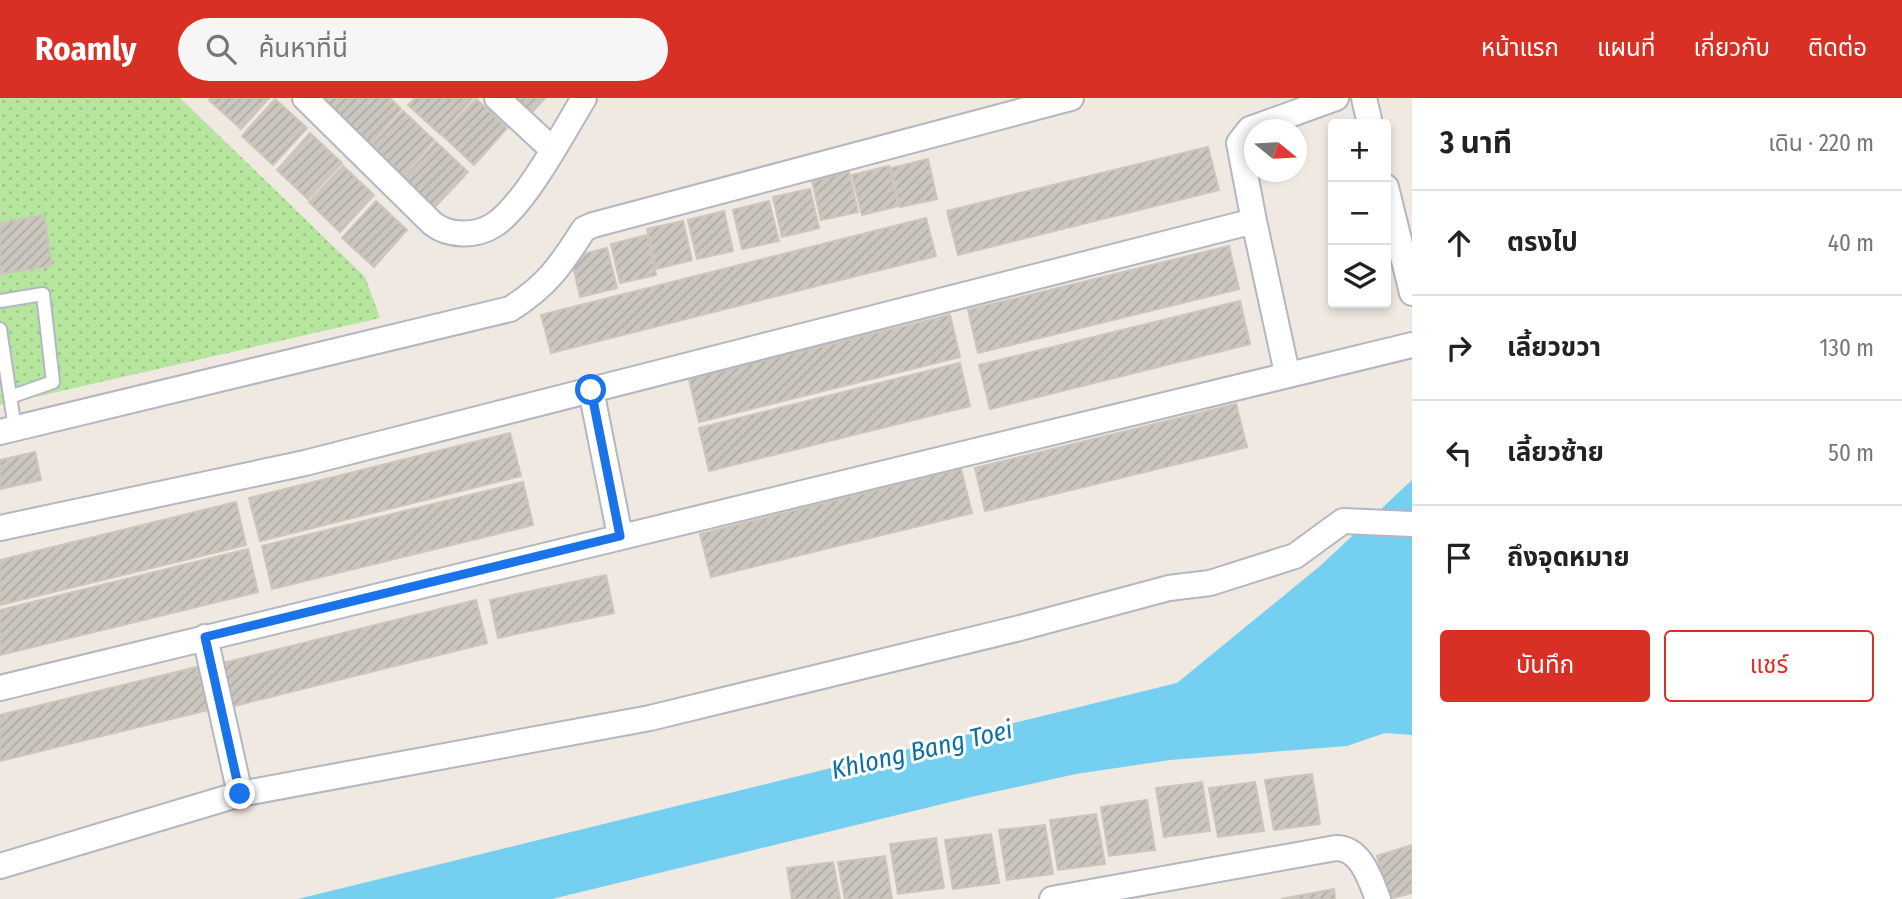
<!DOCTYPE html>
<html lang="th">
<meta charset="utf-8">
<style>
body{margin:0;font-family:"Fira Sans Condensed","Noto Sans Thai",sans-serif;background:#f6f6f6;color:#222}
.controls{position:absolute;right:21px;top:21px;display:grid;overflow:hidden;border-radius:7px;box-shadow:0 4px 10px #0003}
.controls button{width:63px;height:63px;display:grid;place-items:center;padding:0;border:0;border-bottom:2px solid #e0e0e0;background:#fff;color:#222;font:35px sans-serif}
.compass{position:absolute;left:1244px;top:21px;width:63px;height:63px;border-radius:50%;background:#fff;box-shadow:0 4px 10px #0003;rotate:108deg}
.stop{position:absolute;width:21px;height:21px;margin:-16px;border:5px solid #1a73e8;border-radius:50%;background:#fff}
.stop.end{background:#1a73e8;border-color:#fff;box-shadow:0 2px 7px #0008}
.list{margin:0;padding:0;list-style:none}
h2{display:flex;justify-content:space-between;align-items:center;height:91px;margin:0;padding:0 28px;font-size:30px}
h2 small{font-size:23px;font-weight:400;color:#767676}
.list li{display:grid;grid-template-columns:46px 1fr auto;gap:21px;align-items:center;box-sizing:border-box;height:105px;padding:0 28px;border-top:2px solid #e0e0e0}
.list b{display:block;font-size:26px;white-space:nowrap}
.list em{font-size:23px;font-style:normal;color:#767676}
.actions{display:flex;gap:14px;padding:21px 28px}
.actions a{flex:1;padding:16px 0;border:2px solid #d93025;border-radius:7px;text-align:center;font-size:24px;color:#d93025}
.actions .main{background:#d93025;color:#fff}
.icon{flex:none;width:38px;height:38px;fill:none;stroke:currentColor;stroke-width:2;stroke-linecap:round;stroke-linejoin:round}
.map{position:relative;flex:none;width:1412px;height:801px;overflow:hidden}
header{display:flex;align-items:center;gap:42px;box-sizing:border-box;height:98px;padding:0 35px;background:#d93025;color:#fff}
header strong{font-size:33px}
nav{display:flex;gap:38px;margin-inline-start:auto;font-size:24px}
.search{width:490px;height:63px;background:#f6f6f6;display:flex;align-items:center;gap:18px;box-sizing:border-box;padding:0 24px;border-radius:38px;color:#767676;font-size:26px}
main{display:flex}
aside{flex:1;background:#fff}
.map>svg:first-child{display:block}
</style>
<header>
<strong>Roamly</strong>
<div class="search"><svg class="icon" aria-label="search" viewBox="0 0 24 24"><circle cx="10" cy="10" r="6"/><path d="M15 15l6 6"/></svg>ค้นหาที่นี่</div>
<nav><a>หน้าแรก</a><a>แผนที่</a><a>เกี่ยวกับ</a><a>ติดต่อ</a></nav>
</header>
<main>
<div class="map">
<svg width="1412" height="801" viewBox="0 0 1412 801">
<defs>
<pattern id="grass-dots" width="8" height="8" patternUnits="userSpaceOnUse" patternTransform="scale(1.75)"><rect width="8" height="8" fill="#b6e59e"/><path d="M2 2h.1M6 6h.1" fill="none" stroke="#9dc588" stroke-width="1.8" stroke-linecap="round"/></pattern>
<pattern id="building-hatch" width="6" height="6" patternUnits="userSpaceOnUse" patternTransform="scale(1.75)"><rect width="6" height="6" fill="#cbc7bf"/><path d="M-1 1l2-2M0 6l6-6M5 7l2-2" fill="none" stroke="#afaba4"/></pattern>
</defs>
<rect width="100%" height="100%" fill="#efe9e1"/>
<path fill="url(#grass-dots)" d="M0 0H180L365 179 380 220 0 307Z"/>
<path fill="#75cff0" d="M1412 382V637L1385 635 1347 648 1170 662 1076 676 971 699 552 801H298L1177 585 1320 468Z"/>
<path fill="url(#building-hatch)" stroke="#cbc5ba" stroke-width="2" d="M211 0H269L241 31 209 2Z
M317 0H352L336 17Z
M353 0H390L401 11 368 48 336 19Z
M415 0H473L440 36 408 7Z
M502 0H545L525 22Z
M275 1 307 30 273 67 242 38Z
M476 1 507 30 474 67 442 37Z
M403 13 434 42 401 79 369 50Z
M310 35 342 65 308 101 277 72Z
M436 44 468 74 434 110 402 81Z
M1208 49 1219 92 958 157 947 113Z
M928 61 937 101 900 109 891 70Z
M343 68 374 97 340 134 309 104Z
M889 68 898 108 862 117 852 77Z
M849 74 858 114 821 122 812 83Z
M810 91 819 130 782 139 773 99Z
M376 103 407 132 374 169 342 140Z
M769 103 779 143 742 151 733 112Z
M724 113 733 153 697 161 688 122Z
M44 117 52 168 0 176V125Z
M926 120 936 158 551 255 541 217Z
M683 123 692 162 656 171 647 131Z
M647 137 656 177 620 185 611 146Z
M1229 148 1239 191 978 255 968 212Z
M607 150 617 190 580 199 571 159Z
M1240 203 1250 246 990 311 979 267Z
M950 217 960 259 699 324 689 281Z
M960 265 970 308 709 373 699 330Z
M1236 306 1247 349 985 413 975 370Z
M510 335 521 378 260 443 249 400Z
M35 354 41 382 0 391V362Z
M961 371 972 415 711 479 700 436Z
M523 384 533 427 272 491 262 448Z
M236 404 246 447 0 507V462Z
M248 451 258 494 0 557V512Z
M606 477 614 515 498 540 490 502Z
M476 502 487 545 226 610 215 567Z
M197 569 208 612 0 663V617Z
M1312 676 1320 726 1274 732 1265 682Z
M1202 684 1210 733 1164 739 1156 690Z
M1255 684 1264 733 1218 739 1209 690Z
M1147 702 1155 752 1109 758 1101 709Z
M1096 716 1105 766 1058 772 1050 722Z
M1045 727 1053 776 1007 782 999 732Z
M991 736 999 785 953 791 945 742Z
M936 740 944 790 898 796 890 746Z
M1412 747V795L1389 801 1377 758Z
M885 758 892 801H845L838 764Z
M833 764 840 801H792L787 770Z
M1334 791 1335 801H1281Z"/>
<g fill="none" stroke-linecap="round" stroke-linejoin="round">
<g stroke="#b4b7c1" stroke-width="16">
<path id="service" d="M0 203 43 196 53 284 10 299
M0 231 15 331"/>
</g>
<g stroke="#b4b7c1" stroke-width="28">
<path id="minor" d="M305 0 433 126C449 138 475 139 494 127 525 107 564 33 584 0
M497 0 553 52
M1364 0 1370 26
M1386 89 1412 195
M1287 275 1254 123 1239 45 1250 31 1336 0
M591 292 620 438
M0 334 510 211C547 188 561 167 584 131L593 127 1071 0
M0 430 305 365 1254 123
M205 539 240 696
M0 590 1412 247
M0 768 240 696 650 620 1020 530 1169 490 1210 485 1295 458 1343 423 1412 426
M1052 801 1336 750C1361 750 1370 781 1378 801"/>
</g>
<use href="#service" stroke="#fff" stroke-width="12"/>
<use href="#minor" stroke="#fff" stroke-width="24"/>
</g>
<g fill="none" stroke-linecap="round" stroke-linejoin="round">
<path stroke="#1a73e8" stroke-width="9" d="M240 696 205 539 620 438 591 292"/>
</g>
<g text-anchor="middle" dominant-baseline="central" stroke-width="6" stroke-linejoin="round" paint-order="stroke">
<g font-size="26" font-style="italic" fill="#0d6fa3" stroke="#fff">
<text transform="translate(922 652) rotate(-13)">Khlong Bang Toei</text>
</g>
</g>
</svg>
<div class="controls">
<button>+</button>
<button>−</button>
<button><svg class="icon" aria-label="layers" viewBox="0 0 24 24"><path d="M12 4l9 5-9 5-9-5zM3 14l9 5 9-5"/></svg></button>
</div>
<svg class="compass" viewBox="-18 -18 36 36"><path d="M0-13l5 13h-10z" fill="#e53935"/><path d="M0 13l5-13h-10z" fill="#767676"/></svg>
<div class="stop" style="left:591px;top:292px"></div>
<div class="stop end" style="left:240px;top:696px"></div>
</div>
<aside>
<h2>3 นาที<small>เดิน · 220 m</small></h2>
<ul class="list">
<li><svg class="icon" aria-label="ahead" viewBox="0 0 24 24"><path d="M12 20V5M6 11l6-6 6 6"/></svg><div><b>ตรงไป</b></div><em>40 m</em></li>
<li><svg class="icon" aria-label="right" viewBox="0 0 24 24"><path d="M7 20v-9h11M14 6l5 5-5 5"/></svg><div><b>เลี้ยวขวา</b></div><em>130 m</em></li>
<li><svg class="icon" aria-label="left" viewBox="0 0 24 24"><path d="M17 20v-9H6M10 6l-5 5 5 5"/></svg><div><b>เลี้ยวซ้าย</b></div><em>50 m</em></li>
<li><svg class="icon" aria-label="arrive" viewBox="0 0 24 24"><path d="M6 21V4h12l-3 4 3 4H6"/></svg><div><b>ถึงจุดหมาย</b></div></li>
</ul>
<div class="actions"><a class="main">บันทึก</a><a>แชร์</a></div>
</aside>
</main>
